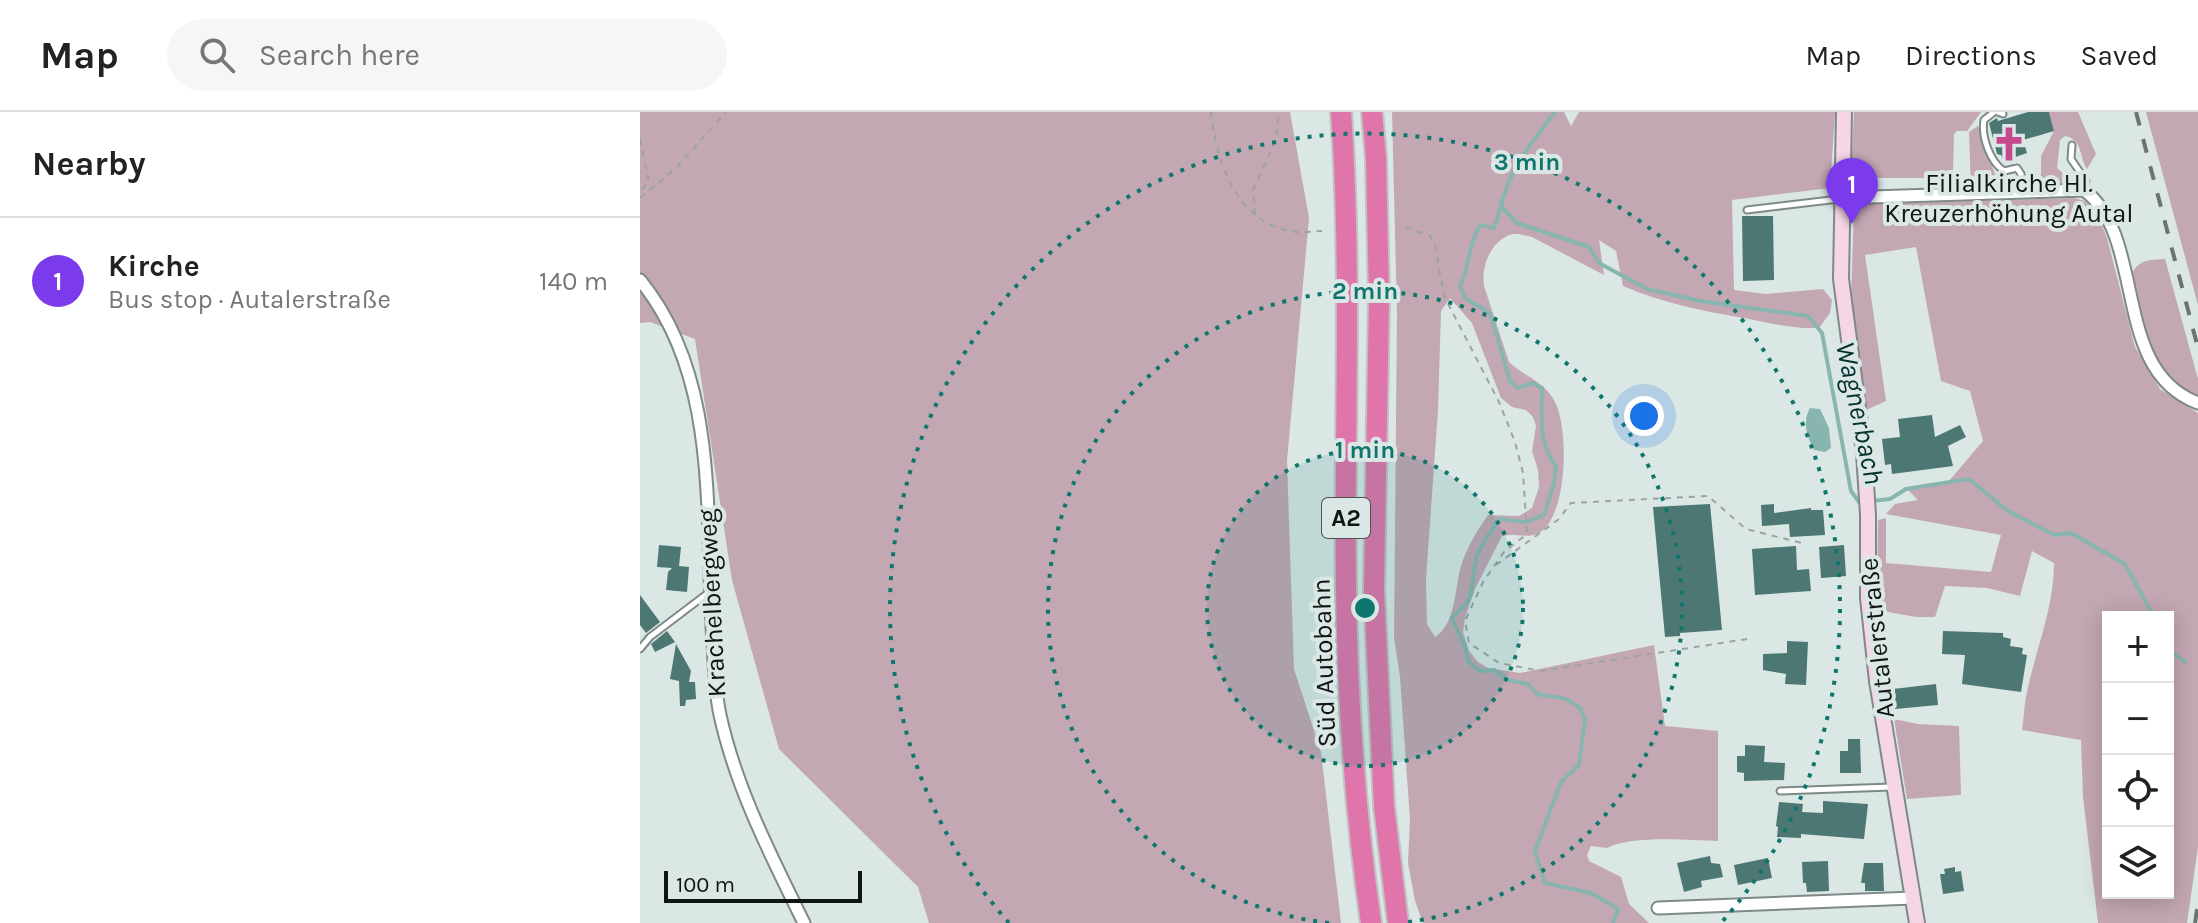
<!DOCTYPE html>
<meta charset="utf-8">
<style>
body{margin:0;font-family:Karla,sans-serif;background:#f6f6f6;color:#222}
.controls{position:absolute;right:24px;bottom:24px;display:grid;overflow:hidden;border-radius:0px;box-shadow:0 4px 20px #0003}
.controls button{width:72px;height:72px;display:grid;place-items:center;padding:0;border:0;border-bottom:2px solid #e0e0e0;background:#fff;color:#222;font:40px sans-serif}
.scale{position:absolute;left:24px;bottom:20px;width:198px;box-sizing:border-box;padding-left:8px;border:4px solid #101414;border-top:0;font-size:22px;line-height:28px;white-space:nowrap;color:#101414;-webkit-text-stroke:6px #dae7e5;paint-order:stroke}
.you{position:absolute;left:1004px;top:304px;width:28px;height:28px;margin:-20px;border:6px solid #fff;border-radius:50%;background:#1a73e8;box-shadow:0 0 0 12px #1a73e833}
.badge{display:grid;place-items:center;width:52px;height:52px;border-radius:50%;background:#7c3aed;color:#fff;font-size:26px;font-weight:700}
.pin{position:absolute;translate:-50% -66px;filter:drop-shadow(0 2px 4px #0008)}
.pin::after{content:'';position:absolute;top:42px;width:28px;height:24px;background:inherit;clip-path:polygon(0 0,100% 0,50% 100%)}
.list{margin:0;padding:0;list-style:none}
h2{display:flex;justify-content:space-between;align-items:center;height:104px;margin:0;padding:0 32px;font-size:34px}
h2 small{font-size:26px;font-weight:400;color:#767676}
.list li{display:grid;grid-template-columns:52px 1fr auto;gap:24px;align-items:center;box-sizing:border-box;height:128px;padding:0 32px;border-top:2px solid #e0e0e0}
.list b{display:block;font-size:30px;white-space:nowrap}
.list p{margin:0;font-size:26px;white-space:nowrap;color:#767676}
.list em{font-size:26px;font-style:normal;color:#767676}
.icon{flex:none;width:44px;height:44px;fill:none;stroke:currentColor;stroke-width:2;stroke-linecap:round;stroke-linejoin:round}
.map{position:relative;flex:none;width:1558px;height:811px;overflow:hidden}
header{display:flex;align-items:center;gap:48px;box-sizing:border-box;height:112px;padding:0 40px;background:#fff;border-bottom:2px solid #e0e0e0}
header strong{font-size:38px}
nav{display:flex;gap:44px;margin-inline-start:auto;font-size:28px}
.search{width:560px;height:72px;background:#f6f6f6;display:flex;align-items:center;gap:20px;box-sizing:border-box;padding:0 28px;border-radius:44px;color:#767676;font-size:30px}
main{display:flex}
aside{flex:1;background:#fff}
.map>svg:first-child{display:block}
</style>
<header>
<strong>Map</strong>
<div class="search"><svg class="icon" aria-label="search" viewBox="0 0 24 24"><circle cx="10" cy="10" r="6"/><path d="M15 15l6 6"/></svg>Search here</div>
<nav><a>Map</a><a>Directions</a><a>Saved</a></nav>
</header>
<main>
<aside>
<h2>Nearby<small></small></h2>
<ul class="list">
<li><span class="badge">1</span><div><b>Kirche</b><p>Bus stop · Autalerstraße</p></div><em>140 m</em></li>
</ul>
</aside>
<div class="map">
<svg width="1558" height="811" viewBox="0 0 1558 811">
<rect width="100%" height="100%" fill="#dae7e5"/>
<path fill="#c3a7b3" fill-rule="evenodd" d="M0 0H650L669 106 647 349 654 557 681 640 701 811H289L278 775 139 637 92 468 55 227 10 210 0 211Z
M752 0H924L931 14 939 0H1195L1190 76 1092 88 1094 178 1125 182 1183 177 1192 188 1190 201 1179 216C1153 217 1129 211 1104 206 1062 199 1023 191 983 174L976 139 959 128 964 163 892 125C884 123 875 120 867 124 849 133 841 156 844 174L869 250C884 264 905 270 915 290 929 317 928 404 899 421 888 427 874 421 862 424L835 477 825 506 823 520 829 539 838 550 848 556 880 561 1014 533 1025 614 1078 619V729C1049 728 991 723 967 736L951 734 947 743 949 749 981 765 989 792 1009 811H783L775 789 768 751 770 708 760 565 754 526 757 202ZM810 186 832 211 861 286 872 295 886 298 893 305 896 314 892 339 898 358 899 375 892 396 879 404 848 403C838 417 829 432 823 448 814 470 818 511 795 525L787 512 786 468 798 298 801 199Z
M1214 0H1341L1327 19H1317L1314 22 1313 61 1309 66H1226L1220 76 1216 75 1211 63Z
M1409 0H1438L1456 42 1447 57C1439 45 1443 27 1425 24L1420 28 1417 56 1424 62 1438 64 1439 72 1395 74V69L1401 63V44L1414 19Z
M1506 0H1558V193Z
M1338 14 1356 65 1365 62 1369 65 1371 72 1367 74 1331 76 1329 20Z
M1434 86 1445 89 1459 106 1467 126 1495 235 1520 277 1558 301V735L1547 811H1458L1443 685 1441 628 1382 618C1384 606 1384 593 1387 580 1396 537 1414 496 1414 451L1392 439 1380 484 1347 476 1305 474 1295 505H1276L1237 498 1238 408 1246 406V451L1351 460 1361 423 1246 402 1255 392 1278 388 1268 378 1309 369 1343 329 1330 279 1301 269 1276 135 1225 143 1246 289 1226 298 1211 187 1214 96 1226 92ZM1468 505H1528V781H1468Z
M1525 147 1558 267V286C1552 282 1526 264 1523 259 1503 234 1501 194 1491 164 1498 147 1509 148 1525 147Z
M1254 607 1278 612 1319 614 1321 683 1267 687Z"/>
<path fill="#89b5b1" d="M1170 296 1180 297 1189 316 1191 336 1185 340 1174 338C1167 325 1162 310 1170 296Z"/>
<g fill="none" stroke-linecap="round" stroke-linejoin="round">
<path stroke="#89b5b1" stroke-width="4" d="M915 0C899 20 873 54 866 78 861 91 859 103 854 116L840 113C828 132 830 154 820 174L825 186 850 201 870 269 878 276 892 271 902 276C902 303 898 332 916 354L914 371 904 403 886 410 859 407C852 419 839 434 836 447 829 475 839 485 812 505 817 521 827 532 828 549L840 559 854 558 868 568 888 572 897 582 927 587 940 596 945 608 939 653 921 670 895 739 905 771 951 781 978 797 973 811
M862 95 877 111 949 135 959 151 1007 177 1060 189 1168 204 1182 221 1211 379 1219 390H1223
M1232 389 1250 387 1266 377 1329 367 1368 399 1414 423 1431 421 1485 452 1514 505
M1528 537 1545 550"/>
</g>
<path fill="#4c7773" d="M1388 0H1409L1414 19 1383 28 1387 41 1364 49 1361 43 1357 42 1349 11 1357 6 1358 9Z
M1102 104H1133L1134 168 1103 169Z
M1292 303 1295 325 1320 313 1326 325 1308 334 1313 354 1252 362 1251 352 1245 353 1242 327 1260 325 1258 307Z
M1070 392 1082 518 1040 521V524L1025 525 1013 395Z
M1134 392V401L1171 396V398H1183L1185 423 1150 425 1149 412 1122 414 1121 393Z
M19 433 41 435 39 454 49 455 47 480 26 478 28 460 32 456 17 455Z
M1204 433 1206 464 1181 466 1179 435Z
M1156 434 1157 458 1169 457 1171 479 1115 483 1112 437Z
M0 483 20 510 6 521 0 513Z
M27 519 35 530 15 540 11 532Z
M1303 519 1363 521V525L1371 527 1370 534 1383 536 1382 542 1387 543 1381 580 1322 572 1325 543 1302 542Z
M1147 529 1168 530 1166 573 1145 572 1146 562 1123 558V542L1147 541Z
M36 532 51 559 49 570H55L56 587 46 588 45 594H40L39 569 30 567Z
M1296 572 1298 593 1255 597 1253 577Z
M1208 627H1220L1221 661H1200V639H1208Z
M1105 633 1125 634 1124 650 1145 651 1144 668 1104 669V661L1097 660V644H1105Z
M1183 689 1228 692 1224 727 1161 722V726L1137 725 1138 715 1136 714 1139 690 1163 692 1162 700 1183 701Z
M1070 744 1071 751 1080 752 1083 765 1061 769 1062 775 1044 780 1037 751Z
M1128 746 1132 766 1098 773 1094 753Z
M1188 749 1189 779 1167 780 1166 771H1163L1162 750Z
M1224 751H1243L1244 779H1225V771H1221Z
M1315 755V760L1321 759 1324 779 1303 782 1300 762H1305L1304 757Z"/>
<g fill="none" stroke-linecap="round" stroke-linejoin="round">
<g stroke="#7e8a88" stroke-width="9">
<path id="lane" d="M1354 0 1344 8C1341 24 1350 50 1364 59L1377 56 1381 62 1382 79
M1358 0 1363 2
M1432 33 1431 47 1446 69 1444 77
M1107 98 1199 87
M0 537 10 525 68 481
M1140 679 1251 675"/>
</g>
<g stroke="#7e8a88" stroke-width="15">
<path id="street" d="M1200 86 1444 78C1508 127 1470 258 1558 291
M0 168C82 268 64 410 73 530 74 555 75 579 80 603 96 676 131 744 164 811
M1018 796 1273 786"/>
</g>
<g stroke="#7e8a88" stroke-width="18">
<path id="secondary" d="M1204 0 1201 167 1224 341 1228 403V486L1237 569 1277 811"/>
</g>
<g stroke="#c1c2c2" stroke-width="24">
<path id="highway" d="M701 0C712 157 704 315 706 473 707 586 715 699 731 811
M732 0 736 46 739 187 734 479 744 694 758 811"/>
</g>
<path stroke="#9aa4a3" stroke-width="2" stroke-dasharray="6 6" stroke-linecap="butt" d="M571 0C576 51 598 114 657 120 665 121 674 119 682 119
M0 27 9 70 0 79
M0 86 36 56 86 0
M615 102 613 78 636 28 639 0
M766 115 790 124 795 133 804 184 859 290 875 330 883 361 887 422 864 440 843 470 825 509 829 531 859 551 901 559 1107 527
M856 453 919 407 931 391 1068 384 1106 417 1162 431"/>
<use href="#lane" stroke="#fff" stroke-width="5"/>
<use href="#street" stroke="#fff" stroke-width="11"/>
<use href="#secondary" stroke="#f6d6e6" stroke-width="14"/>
<use href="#highway" stroke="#e075ac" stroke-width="20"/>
<path stroke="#6b7372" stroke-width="4" stroke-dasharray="14 14" stroke-linecap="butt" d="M1496 0 1558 236
M1555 811 1558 791"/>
</g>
<circle cx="725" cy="496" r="158" fill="#0f766e" fill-opacity=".12"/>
<g fill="none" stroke="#0f766e" stroke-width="4" stroke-dasharray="4 8">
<circle cx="725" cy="496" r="158"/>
<path d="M689 811A317 317 0 1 1 761 811"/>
<path d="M369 811A475 475 0 1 1 1081 811"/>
</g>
<defs>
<g id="church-bare" transform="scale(2.76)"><path d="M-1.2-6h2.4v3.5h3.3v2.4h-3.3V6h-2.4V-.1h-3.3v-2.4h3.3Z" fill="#c9478f" stroke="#dae7e5" stroke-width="2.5" paint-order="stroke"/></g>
</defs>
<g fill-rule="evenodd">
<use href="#church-bare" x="1369" y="32"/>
</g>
<g text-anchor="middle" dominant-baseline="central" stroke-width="8" stroke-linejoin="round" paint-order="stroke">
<rect fill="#dae7e5" stroke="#4d5353" stroke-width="2" x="682" y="386" width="48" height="40" rx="6"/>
<g font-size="24" font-weight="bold" fill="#101414">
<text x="706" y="406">A2</text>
</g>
<g font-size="26" fill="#101414" stroke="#dae7e5">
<text x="1369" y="71">Filialkirche Hl.<tspan x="1369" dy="30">Kreuzerhöhung Autal</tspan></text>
</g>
<g font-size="26" fill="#101414" stroke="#dae7e5">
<text transform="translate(72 491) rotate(-93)">Krachelbergweg</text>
<text transform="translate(1237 526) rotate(-96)">Autalerstraße</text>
<text transform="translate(684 551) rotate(-92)">Süd Autobahn</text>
</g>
<g font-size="28" font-style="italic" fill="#04312f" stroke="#dae7e5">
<text transform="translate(1220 301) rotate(78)">Wagnerbach</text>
</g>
</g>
<circle cx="725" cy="496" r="12" fill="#0f766e" stroke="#dae7e5" stroke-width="4"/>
<g font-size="24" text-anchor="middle" font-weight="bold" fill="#0f766e" stroke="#dae7e5" stroke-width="8" stroke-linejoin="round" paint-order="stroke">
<text x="887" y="58">3 min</text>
<text x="725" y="187">2 min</text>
<text x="725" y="346">1 min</text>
</g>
</svg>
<div class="controls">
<button>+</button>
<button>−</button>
<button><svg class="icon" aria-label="locate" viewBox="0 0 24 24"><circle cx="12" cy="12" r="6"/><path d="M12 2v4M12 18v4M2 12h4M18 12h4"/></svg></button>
<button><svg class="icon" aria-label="layers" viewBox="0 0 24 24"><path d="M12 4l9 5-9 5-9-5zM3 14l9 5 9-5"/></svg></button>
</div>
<div class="scale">100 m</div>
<div class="you"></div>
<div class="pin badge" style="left:1212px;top:112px">1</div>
</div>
</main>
